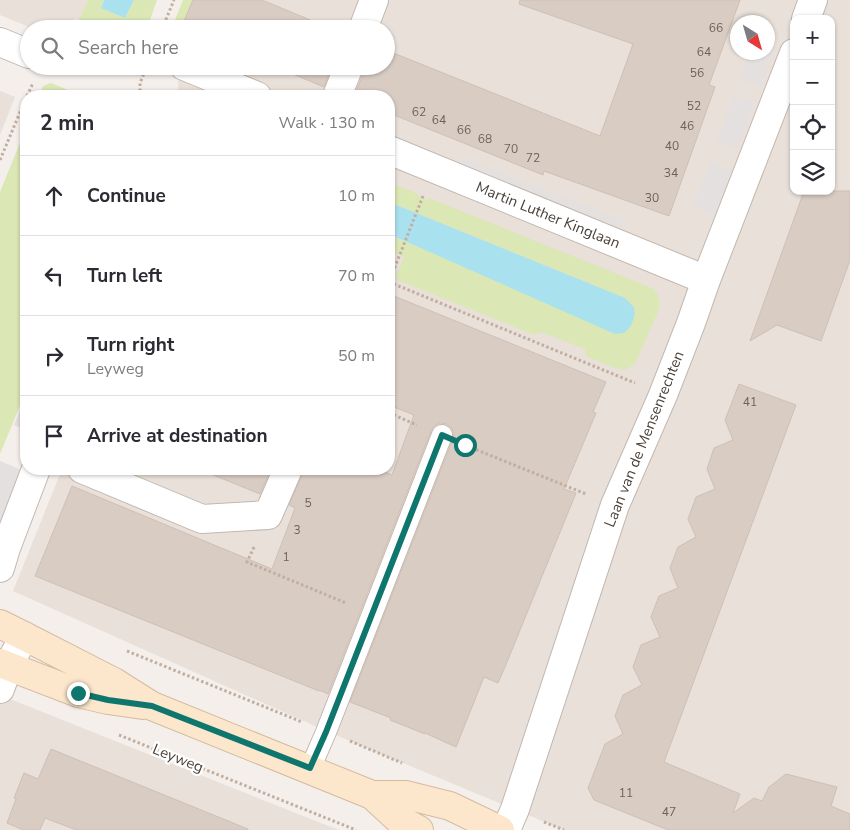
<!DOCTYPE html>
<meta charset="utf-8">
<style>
body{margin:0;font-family:"Nunito Sans",sans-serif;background:#f2f2f3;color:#2b2b33}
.controls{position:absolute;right:15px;top:15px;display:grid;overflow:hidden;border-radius:10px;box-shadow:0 1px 4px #0004}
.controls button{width:45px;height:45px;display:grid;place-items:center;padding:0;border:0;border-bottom:1px solid #e1e1e2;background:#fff;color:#2b2b33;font:25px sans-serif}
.compass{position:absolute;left:730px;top:15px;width:45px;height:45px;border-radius:50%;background:#fff;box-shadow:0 1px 4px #0004;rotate:143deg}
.stop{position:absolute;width:15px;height:15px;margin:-11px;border:4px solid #0f766e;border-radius:50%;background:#fff}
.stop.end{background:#0f766e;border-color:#fff;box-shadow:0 1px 5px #0008}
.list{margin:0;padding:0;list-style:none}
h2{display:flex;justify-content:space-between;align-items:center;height:65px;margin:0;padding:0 20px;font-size:21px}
h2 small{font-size:16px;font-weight:400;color:#7c7c81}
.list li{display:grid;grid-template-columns:32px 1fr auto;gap:15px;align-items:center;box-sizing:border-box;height:80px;padding:0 20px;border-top:1px solid #e1e1e2}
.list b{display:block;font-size:19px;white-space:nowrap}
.list p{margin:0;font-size:16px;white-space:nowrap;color:#7c7c81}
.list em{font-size:16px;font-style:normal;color:#7c7c81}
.icon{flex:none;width:28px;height:28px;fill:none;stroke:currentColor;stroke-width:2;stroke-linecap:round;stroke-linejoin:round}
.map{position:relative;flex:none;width:850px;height:830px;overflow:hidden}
.search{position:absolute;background:#fff;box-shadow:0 1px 4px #0004;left:20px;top:20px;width:375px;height:55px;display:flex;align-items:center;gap:12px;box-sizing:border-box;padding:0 18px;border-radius:28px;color:#7c7c81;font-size:19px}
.panel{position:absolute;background:#fff;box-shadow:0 1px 4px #0004;left:20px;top:90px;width:375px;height:385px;border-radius:20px}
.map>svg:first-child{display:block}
</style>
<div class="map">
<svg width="850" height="830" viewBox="0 0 850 830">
<rect width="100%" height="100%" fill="#f4efeb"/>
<path fill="#e8e0d9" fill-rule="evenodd" d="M0 0H88L79 20 75 18 71 29H34L0 15Z
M193 0H850V830H564L326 731 13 591 62 469H389V96H178L179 66H386V29H181ZM794 19H831V191H794ZM738 22H768V52H738Z
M0 91 15 97 0 135Z
M0 695 293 812 339 830H0Z"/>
<path fill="#dbe7b5" d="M88 0H104L101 7 125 18 134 0H157L147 29H100L79 20Z
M183 0H193L181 29 173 25Z
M51 83 82 96H39L43 86Z
M26 128V391L0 454V192Z
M389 182 418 194V196L427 200 429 198 654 289C659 296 661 301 659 309L635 364 627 369 621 370 587 357 585 349 541 332 534 335 395 279 404 257 396 253 389 270V234L409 243 625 298 389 202Z"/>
<path fill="#e3e0df" d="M768 49 774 51 761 87 740 79 749 53 768 52Z
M734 95 755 103 738 148 717 141Z
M460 157 624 220 621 227 457 164Z
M710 162 731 169 715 215 693 207Z
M26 396V430L14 425Z
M0 461 22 470 0 524Z"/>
<path fill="#aae1ee" d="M104 0H134L125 18 101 8Z
M389 202 625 298 634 307 635 314 631 326 624 333 615 334 389 234Z"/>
<path fill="#d9ccc3" stroke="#d0bfb4" d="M193 0H262L332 29H184L181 28Z
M520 0H740L709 85 715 87 669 216 544 171 543 175 389 113V96H354L364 72V66H386V50L600 136 633 44 519 4Z
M274 66H332L324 87Z
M804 191H850V260L821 341 777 325 750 341Z
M389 294 606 382 593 412 596 413 564 489 576 493 507 662 498 683 484 677 456 747 425 733V734L390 720 391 718 350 702 453 439 454 433 451 427 447 424 440 423 434 426 431 431 328 694 319 690V691L35 576 72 486 272 569 295 508 289 505 302 475 303 469H378L392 475 414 415 389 405Z
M739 384 796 405 664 762 740 794 733 813 754 798 762 801 769 787 786 774 837 787 831 806 850 814V830H668L594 800 588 788 605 744 623 734 615 716 623 695 642 685 633 667 641 645 660 637 651 617 659 596 678 588 670 568 678 547 696 537 688 519 696 497 715 489 707 469 714 448 733 440 725 420Z
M202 469H271L260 494 201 470Z
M51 749 248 829V830H76L45 818 40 830H23L7 823 16 799 14 798 24 773 38 779Z"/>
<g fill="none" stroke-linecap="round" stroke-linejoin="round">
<g stroke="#c3b8b0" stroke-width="22">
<path id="lane" d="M310 769 326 732 442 435"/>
</g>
<g stroke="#c3b8b0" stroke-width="30">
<path id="street" d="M806 19 813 0
M363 29 374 0
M0 42 29 54
M184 66 257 96
M337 96 349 66
M389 150 706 280
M82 469 202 519 268 515 288 469
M0 568 6 548 36 469
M0 689 8 667 24 636
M506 830 515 809 615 505 663 395 691 323 706 280 794 53"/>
</g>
<g stroke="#d5bb9f" stroke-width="30">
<path id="secondary" d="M0 624 24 636 114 682 152 706 372 795 397 818 419 830
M0 663 78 693 108 700 143 705
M372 795H406L450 806 500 830"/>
</g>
<path stroke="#c1ae9f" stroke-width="3" stroke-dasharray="2.5 2.5" stroke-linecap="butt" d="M162 29 174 0
M27 96 33 83
M140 96V83L147 66
M0 160 26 98
M389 282 635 383
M389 282 423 196
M389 413 417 425
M467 446 586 494
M254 547 247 562 346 603
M127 651 302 722
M119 735 356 830
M350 741 402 763
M544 822 564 830"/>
<use href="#lane" stroke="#fff" stroke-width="20"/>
<use href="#street" stroke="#fff" stroke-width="28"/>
<use href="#secondary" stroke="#fce7cd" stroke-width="28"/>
</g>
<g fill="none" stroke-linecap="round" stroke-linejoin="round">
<path stroke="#0f766e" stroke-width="6" d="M78 693 108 700 152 706 310 768 326 732 442 435 465 445"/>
</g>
<g text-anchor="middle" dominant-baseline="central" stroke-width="4.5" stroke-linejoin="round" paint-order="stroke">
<g font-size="12" fill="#6c625c">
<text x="716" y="28">66</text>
<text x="704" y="52">64</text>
<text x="697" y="73">56</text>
<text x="694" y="106">52</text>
<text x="419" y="112">62</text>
<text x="439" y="120">64</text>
<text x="687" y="126">46</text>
<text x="464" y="130">66</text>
<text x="485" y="139">68</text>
<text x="672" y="146">40</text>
<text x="511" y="149">70</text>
<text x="533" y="158">72</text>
<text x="671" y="173">34</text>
<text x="652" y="198">30</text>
<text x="750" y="402">41</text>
<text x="308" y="503">5</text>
<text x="297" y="530">3</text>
<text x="286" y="557">1</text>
<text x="626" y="793">11</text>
<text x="669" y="812">47</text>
</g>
<g font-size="15" fill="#483f39" stroke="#fff">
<text transform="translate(548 215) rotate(22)">Martin Luther Kinglaan</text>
<text transform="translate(644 439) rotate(-68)">Laan van de Mensenrechten</text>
<text transform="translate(178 758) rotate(22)">Leyweg</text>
</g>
</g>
</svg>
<div class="controls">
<button>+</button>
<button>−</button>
<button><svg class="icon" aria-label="locate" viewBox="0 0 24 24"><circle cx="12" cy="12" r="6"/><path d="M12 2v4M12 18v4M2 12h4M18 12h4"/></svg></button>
<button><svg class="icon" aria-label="layers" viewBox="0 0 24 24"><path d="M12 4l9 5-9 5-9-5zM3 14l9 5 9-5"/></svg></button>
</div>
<svg class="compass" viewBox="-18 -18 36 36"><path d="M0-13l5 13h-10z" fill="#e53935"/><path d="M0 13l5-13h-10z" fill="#7c7c81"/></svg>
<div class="stop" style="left:465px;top:445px"></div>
<div class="stop end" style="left:78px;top:693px"></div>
<div class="search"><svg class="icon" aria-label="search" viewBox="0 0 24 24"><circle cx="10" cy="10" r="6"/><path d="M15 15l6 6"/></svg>Search here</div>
<section class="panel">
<h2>2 min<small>Walk · 130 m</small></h2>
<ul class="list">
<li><svg class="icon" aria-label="ahead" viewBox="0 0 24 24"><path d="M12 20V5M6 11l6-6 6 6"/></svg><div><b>Continue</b></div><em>10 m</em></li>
<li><svg class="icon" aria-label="left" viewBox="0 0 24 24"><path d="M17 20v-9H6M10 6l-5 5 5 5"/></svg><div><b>Turn left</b></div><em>70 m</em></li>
<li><svg class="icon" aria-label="right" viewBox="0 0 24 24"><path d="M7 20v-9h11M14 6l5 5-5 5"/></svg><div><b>Turn right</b><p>Leyweg</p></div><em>50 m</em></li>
<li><svg class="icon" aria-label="arrive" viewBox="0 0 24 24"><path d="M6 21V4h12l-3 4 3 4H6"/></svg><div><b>Arrive at destination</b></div></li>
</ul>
</section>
</div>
